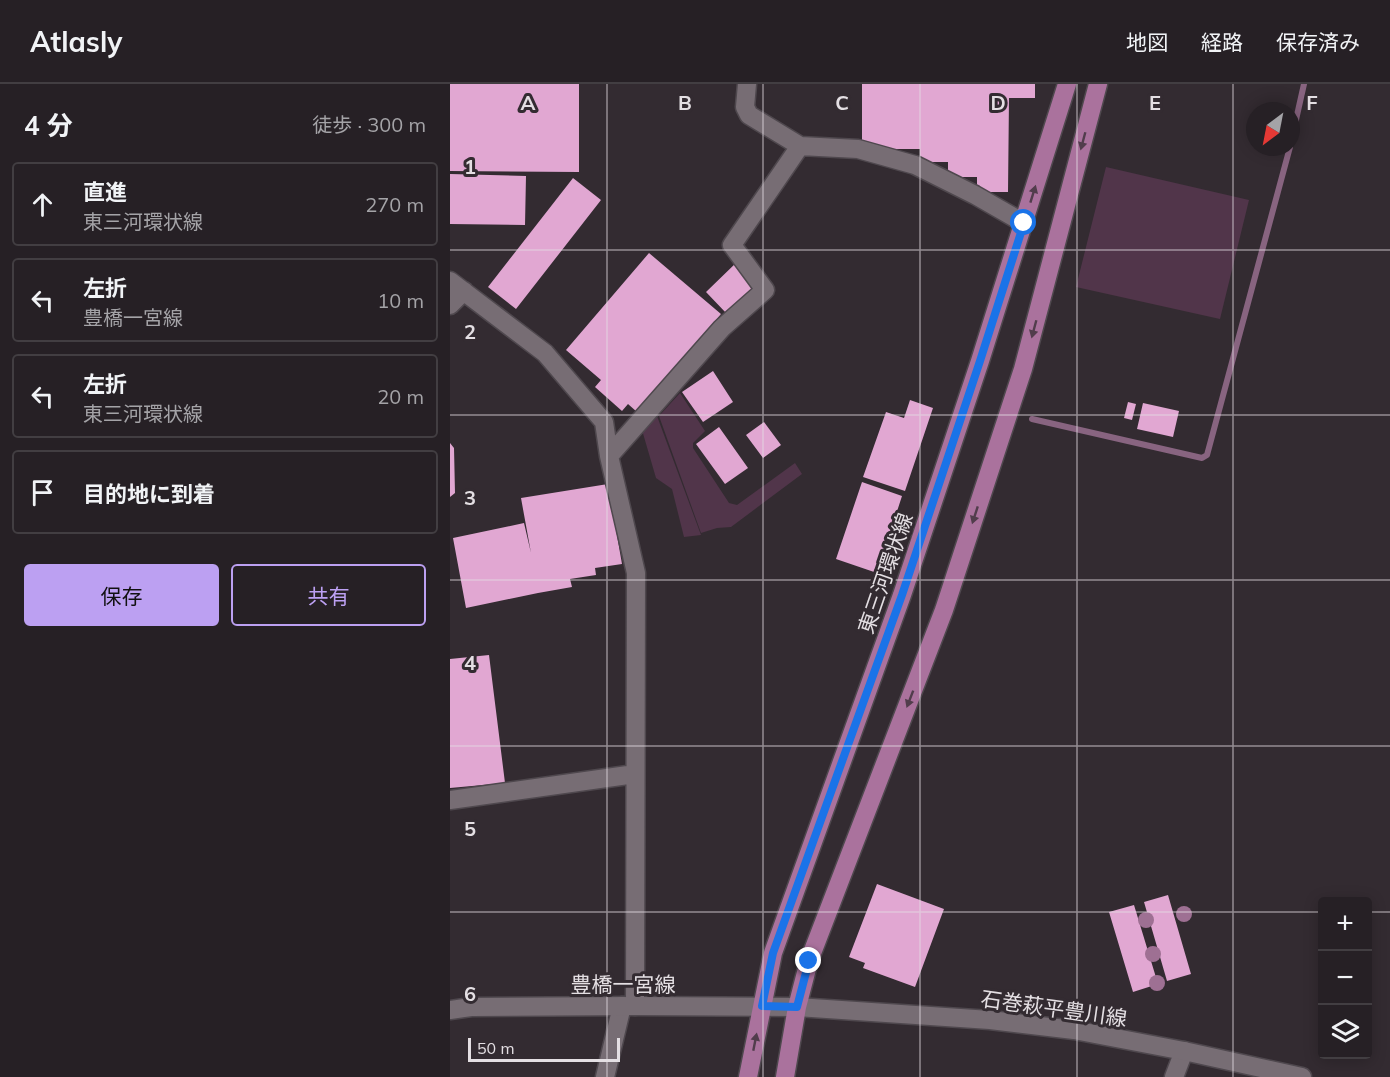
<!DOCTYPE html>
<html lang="ja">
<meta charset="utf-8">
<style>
body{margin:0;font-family:Mulish,"Noto Sans JP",sans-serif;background:#2e282d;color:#f1f3f6}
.controls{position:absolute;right:18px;bottom:18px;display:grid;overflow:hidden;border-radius:6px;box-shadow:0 3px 15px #0003}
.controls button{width:54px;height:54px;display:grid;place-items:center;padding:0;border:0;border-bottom:2px solid #423e42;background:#262025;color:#f1f3f6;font:30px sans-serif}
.compass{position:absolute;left:796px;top:18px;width:54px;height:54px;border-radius:50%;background:#262025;box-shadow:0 3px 15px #0003;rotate:212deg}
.scale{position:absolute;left:18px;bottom:15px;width:152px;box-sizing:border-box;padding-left:6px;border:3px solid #e4dfe3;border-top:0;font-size:16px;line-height:21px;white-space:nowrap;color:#e4dfe3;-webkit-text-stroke:4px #332b31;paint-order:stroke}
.stop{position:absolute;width:18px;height:18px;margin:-14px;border:4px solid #1a73e8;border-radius:50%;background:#fff}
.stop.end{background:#1a73e8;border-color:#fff;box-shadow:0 2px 6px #0008}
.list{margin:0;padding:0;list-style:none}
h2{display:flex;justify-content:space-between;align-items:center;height:78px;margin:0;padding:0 24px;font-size:26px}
h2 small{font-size:20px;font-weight:400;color:#a4a3a7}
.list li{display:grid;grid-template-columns:39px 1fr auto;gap:18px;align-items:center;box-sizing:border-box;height:84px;margin:0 12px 12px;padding:0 12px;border:2px solid #423e42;border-radius:6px}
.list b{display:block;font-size:22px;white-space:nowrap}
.list p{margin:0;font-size:20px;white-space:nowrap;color:#a4a3a7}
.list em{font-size:20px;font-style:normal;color:#a4a3a7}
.actions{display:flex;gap:12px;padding:18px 24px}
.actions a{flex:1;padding:14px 0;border:2px solid #bca0f2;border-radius:6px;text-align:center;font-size:21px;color:#bca0f2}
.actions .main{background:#bca0f2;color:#111}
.icon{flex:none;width:33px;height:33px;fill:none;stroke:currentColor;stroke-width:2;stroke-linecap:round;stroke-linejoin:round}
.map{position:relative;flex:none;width:940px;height:993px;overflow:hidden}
header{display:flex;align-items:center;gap:36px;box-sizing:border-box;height:84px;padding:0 30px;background:#262025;border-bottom:2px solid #423e42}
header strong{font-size:28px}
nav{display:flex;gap:33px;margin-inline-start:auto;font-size:21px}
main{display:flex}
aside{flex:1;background:#262025}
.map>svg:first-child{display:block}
</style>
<header>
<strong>Atlasly</strong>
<nav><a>地図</a><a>経路</a><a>保存済み</a></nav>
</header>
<main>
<aside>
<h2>4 分<small>徒歩 · 300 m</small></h2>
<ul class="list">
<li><svg class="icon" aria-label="ahead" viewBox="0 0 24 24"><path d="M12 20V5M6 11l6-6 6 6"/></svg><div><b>直進</b><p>東三河環状線</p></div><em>270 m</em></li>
<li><svg class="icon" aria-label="left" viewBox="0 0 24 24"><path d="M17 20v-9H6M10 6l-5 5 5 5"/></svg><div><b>左折</b><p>豊橋一宮線</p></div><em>10 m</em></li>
<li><svg class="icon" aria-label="left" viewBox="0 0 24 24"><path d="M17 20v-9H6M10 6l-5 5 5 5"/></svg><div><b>左折</b><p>東三河環状線</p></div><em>20 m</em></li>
<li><svg class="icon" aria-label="arrive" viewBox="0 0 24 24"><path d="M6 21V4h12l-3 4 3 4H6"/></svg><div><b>目的地に到着</b></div></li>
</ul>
<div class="actions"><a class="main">保存</a><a>共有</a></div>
</aside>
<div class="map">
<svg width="940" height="993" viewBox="0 0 940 993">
<rect width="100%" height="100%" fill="#332b31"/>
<path fill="#51354a" d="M656 83 799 116 770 235 626 203Z
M230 309 255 347 243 359V364L279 419 287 421 345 379 352 390 281 443 267 444 251 449 209 332Z
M207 332 251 451 234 453 222 405 206 394 192 346Z"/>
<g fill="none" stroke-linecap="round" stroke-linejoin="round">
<path stroke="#886480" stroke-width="6" d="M841 58 854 0
M582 335 752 374 757 371 840 63"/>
</g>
<path fill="#e1a7d2" d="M0 0H129V88L0 87Z
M412 0H585V14H559L558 108H527V93H498V78H470V65H412Z
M0 90 76 92 75 141 0 140Z
M123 94 151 116 66 225 38 203Z
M199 169 271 230 187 328 178 320 172 327 145 303 151 296 116 266Z
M288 177 299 189 294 194 304 205 277 230 256 208Z
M263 287 283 318 253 338 232 308Z
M460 316 483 324 455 407 413 393 436 328 454 334Z
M678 318 686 320 682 336 674 334Z
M693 319 729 327 723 353 687 345Z
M314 338 331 361 313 374 296 351Z
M269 343 298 384 275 400 246 360Z
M0 359 4 364 5 409 0 413Z
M412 398 452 412 427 489 386 475Z
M158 400 172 480 145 484 146 491 120 495 122 503 88 509 16 524 3 454 74 439 81 469 71 414Z
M39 571 55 699 0 704V575Z
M427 800 494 825 465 903 413 884 415 879 399 873Z
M718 811 741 890 717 897 694 818Z
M684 821 708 900 683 908 659 828Z"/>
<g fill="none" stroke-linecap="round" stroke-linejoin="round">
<g stroke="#4f484e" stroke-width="21">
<path id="street" d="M297 0 295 23 299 31 350 62 408 65 465 81 525 111 574 139
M0 197 95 269 154 338 159 372 186 489 185 922
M0 221 14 207
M159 372 272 244 315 206 282 161 350 62
M0 716 185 690
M155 993 172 922
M724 993 734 967"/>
</g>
<g stroke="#4f484e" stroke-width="21">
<path id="secondary" d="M0 926 21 923 185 922 347 923 540 936 624 946 734 967 852 993"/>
</g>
<g stroke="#4f484e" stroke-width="21">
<path id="primary" d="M298 993 323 869 452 511 530 277 617 0
M335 993 347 923 359 877 494 526 573 285 648 0"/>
</g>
<use href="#street" stroke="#776d74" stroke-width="18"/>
<use href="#secondary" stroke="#776d74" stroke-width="18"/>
<use href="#primary" stroke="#aa729d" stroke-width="18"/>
</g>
<g fill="#9e7093">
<circle cx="734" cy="830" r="8"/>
<circle cx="696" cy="836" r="8"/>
<circle cx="703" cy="870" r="8"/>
<circle cx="707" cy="899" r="8"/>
</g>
<defs><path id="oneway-solid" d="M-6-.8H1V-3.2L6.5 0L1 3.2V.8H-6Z" transform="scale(1.5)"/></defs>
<g fill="#513d4c">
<use href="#oneway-solid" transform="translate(633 57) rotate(105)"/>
<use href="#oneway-solid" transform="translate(583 110) rotate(-73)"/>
<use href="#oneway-solid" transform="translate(584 245) rotate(105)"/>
<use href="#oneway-solid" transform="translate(525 431) rotate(108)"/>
<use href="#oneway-solid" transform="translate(460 615) rotate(111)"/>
<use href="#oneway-solid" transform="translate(305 958) rotate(-79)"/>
</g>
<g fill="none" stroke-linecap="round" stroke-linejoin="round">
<path stroke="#1a73e8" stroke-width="8" d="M359 877 347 923 312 922 323 869 452 511 530 277 574 139"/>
</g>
<path fill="none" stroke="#e4dfe3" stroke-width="1.5" stroke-opacity="0.55" d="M157 0V993M313 0V993M470 0V993M627 0V993M783 0V993M0 166H940M0 331H940M0 496H940M0 662H940M0 828H872M918 828H940"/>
<g text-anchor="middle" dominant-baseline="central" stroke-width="6" stroke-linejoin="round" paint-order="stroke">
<g font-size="21" fill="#e4dfe3" stroke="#332b31">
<text transform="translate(435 489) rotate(-71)">東三河環状線</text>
<text x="173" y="900">豊橋一宮線</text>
<text transform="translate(604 924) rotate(8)">石巻萩平豊川線</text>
</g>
</g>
<g font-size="20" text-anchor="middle" font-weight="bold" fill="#e4dfe3" stroke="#332b31" stroke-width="6" stroke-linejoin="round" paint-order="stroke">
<text x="78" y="26">A</text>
<text x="235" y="26">B</text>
<text x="392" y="26">C</text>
<text x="548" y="26">D</text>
<text x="705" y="26">E</text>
<text x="862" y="26">F</text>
<text x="20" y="90">1</text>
<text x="20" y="255">2</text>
<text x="20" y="421">3</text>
<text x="20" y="586">4</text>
<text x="20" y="752">5</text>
<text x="20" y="917">6</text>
</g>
</svg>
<div class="controls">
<button>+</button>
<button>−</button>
<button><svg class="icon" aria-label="layers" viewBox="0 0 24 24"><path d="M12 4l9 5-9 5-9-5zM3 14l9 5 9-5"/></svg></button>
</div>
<svg class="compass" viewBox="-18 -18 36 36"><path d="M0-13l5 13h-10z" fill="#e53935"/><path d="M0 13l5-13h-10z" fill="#a4a3a7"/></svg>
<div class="scale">50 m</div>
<div class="stop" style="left:574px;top:139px"></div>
<div class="stop end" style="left:359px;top:877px"></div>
</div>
</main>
